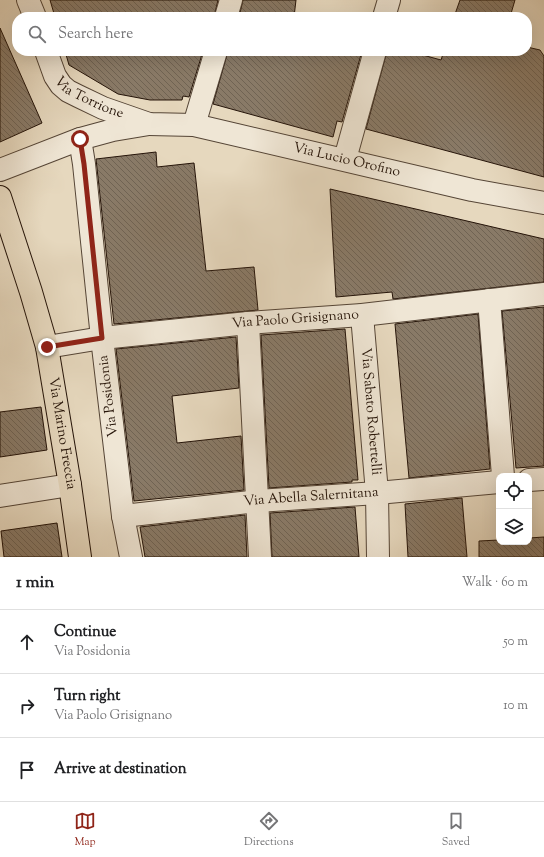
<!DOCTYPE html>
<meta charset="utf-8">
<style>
body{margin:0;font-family:"Sorts Mill Goudy",serif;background:#f2f2f2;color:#202124}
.controls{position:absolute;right:12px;bottom:12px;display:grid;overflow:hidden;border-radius:8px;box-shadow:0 4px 16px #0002}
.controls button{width:36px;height:36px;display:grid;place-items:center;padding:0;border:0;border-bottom:1px solid #e0e0e0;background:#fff;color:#202124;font:20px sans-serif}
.stop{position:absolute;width:12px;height:12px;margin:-9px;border:3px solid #8f2418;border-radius:50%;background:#fff}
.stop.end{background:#8f2418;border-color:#fff;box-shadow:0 1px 4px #0008}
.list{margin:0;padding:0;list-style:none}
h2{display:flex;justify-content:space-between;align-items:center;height:52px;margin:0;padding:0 16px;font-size:17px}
h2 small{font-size:13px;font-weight:400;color:#757577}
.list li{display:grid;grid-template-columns:26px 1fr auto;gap:12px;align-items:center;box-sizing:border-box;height:64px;padding:0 16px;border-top:1px solid #e0e0e0}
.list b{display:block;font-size:15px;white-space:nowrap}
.list p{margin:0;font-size:13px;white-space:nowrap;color:#757577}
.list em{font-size:13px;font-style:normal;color:#757577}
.icon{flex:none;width:22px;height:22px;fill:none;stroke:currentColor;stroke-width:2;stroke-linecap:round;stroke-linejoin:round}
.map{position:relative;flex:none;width:544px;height:557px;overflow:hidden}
.search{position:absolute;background:#fff;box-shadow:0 4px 16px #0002;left:12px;right:12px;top:12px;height:44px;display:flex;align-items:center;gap:10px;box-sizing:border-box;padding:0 14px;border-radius:16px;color:#757577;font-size:15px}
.sheet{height:244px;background:#fff}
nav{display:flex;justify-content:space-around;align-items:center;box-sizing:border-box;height:56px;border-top:1px solid #e0e0e0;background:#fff;font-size:11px;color:#757577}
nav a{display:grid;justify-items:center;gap:2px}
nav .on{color:#8f2418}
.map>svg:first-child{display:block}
</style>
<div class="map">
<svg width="544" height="557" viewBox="0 0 544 557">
<defs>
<pattern id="building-back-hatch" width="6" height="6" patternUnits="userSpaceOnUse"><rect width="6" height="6" fill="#897a67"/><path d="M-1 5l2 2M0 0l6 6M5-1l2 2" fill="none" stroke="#706353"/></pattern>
</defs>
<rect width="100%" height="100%" fill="#e6d8be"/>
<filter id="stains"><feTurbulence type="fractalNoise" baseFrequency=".005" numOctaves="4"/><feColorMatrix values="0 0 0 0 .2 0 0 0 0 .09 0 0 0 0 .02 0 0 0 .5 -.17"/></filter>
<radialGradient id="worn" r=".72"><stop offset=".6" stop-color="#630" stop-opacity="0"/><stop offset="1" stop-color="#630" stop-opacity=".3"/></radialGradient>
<path fill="url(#building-back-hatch)" stroke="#251409" d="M50 0H218L214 17H55Z
M243 0H296L294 17H239Z
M460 0H515L510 17H454Z
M0 28 42 123 0 142Z
M527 47 540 50 544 56V177L366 129 387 51H408L441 60 444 51H527Z
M65 51H203L189 97 183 96 182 100H150L118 94 69 65Z
M228 51H362L342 122 337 121 333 137 213 104Z
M156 152 157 167 194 163 206 271 254 267 258 310 114 324 96 159Z
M330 189 544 239V282L393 299 392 292 336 297Z
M544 307V466L516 468 502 311Z
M478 314 490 469 409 478 395 324Z
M345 329 358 480H352V482L269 488 261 335Z
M236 337 239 388 172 396 177 443 241 436 244 490 134 501 116 349Z
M41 407 47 450 0 457V412Z
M462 498 467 557H408L405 504Z
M355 507 359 557H272L270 513Z
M245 515 247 557H145L140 527Z
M57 523 62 557H4L1 531Z
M544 537V557H479V541L499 540V542H529V538Z"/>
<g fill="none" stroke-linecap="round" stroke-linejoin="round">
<g stroke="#554536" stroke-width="24">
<g id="minor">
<path d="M226 17 231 0"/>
<path d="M384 17 389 0"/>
<path d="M194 125 216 51"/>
<path d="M345 159 375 51"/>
<path d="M0 170 80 139"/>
<path d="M489 300 503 476"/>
<path id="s1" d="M362 315 377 493 378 557"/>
<path d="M248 323 260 557"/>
<path d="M529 480 544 479"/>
<path d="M0 496 70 485"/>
<path id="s2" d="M123 516 258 501 377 493 499 482"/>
<path d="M131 557 123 516 102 338 84 164 80 139 113 130 149 124"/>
</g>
</g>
<g stroke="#554536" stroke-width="24">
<g id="tertiary">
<path d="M28 0 35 17"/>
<path id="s3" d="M46 51 55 76 61 85 68 91 78 96 103 108 149 124 194 125 472 190 544 203"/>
<path id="s4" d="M47 347 102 338 248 323 362 315 544 294"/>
</g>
</g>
<g stroke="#251409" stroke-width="24">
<g id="primary">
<path id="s5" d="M0 197 31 292 47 347 70 485 80 557"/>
</g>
</g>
<use href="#minor" stroke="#efe6d5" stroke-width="22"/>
<use href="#tertiary" stroke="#efe6d5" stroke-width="22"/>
<use href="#primary" stroke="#e6d8be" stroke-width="22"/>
</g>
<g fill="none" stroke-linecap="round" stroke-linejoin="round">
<path stroke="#8f2418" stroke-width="5" d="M47 347 102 338 84 164 80 139"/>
</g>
<g text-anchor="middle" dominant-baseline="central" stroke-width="3" stroke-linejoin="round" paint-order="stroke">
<g font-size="14" fill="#251409" stroke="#efe6d5">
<text stroke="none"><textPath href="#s3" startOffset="68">Via Torrione</textPath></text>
<text stroke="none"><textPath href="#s3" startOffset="336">Via Lucio Orofino</textPath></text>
<text stroke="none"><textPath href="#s4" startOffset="250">Via Paolo Grisignano</textPath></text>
<text transform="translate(109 396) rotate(-97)">Via Posidonia</text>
<text stroke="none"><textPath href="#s1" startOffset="97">Via Sabato Robertelli</textPath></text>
<text stroke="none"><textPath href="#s5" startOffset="245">Via Marino Freccia</textPath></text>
<text stroke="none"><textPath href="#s2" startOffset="189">Via Abella Salernitana</textPath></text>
</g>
</g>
<rect width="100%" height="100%" filter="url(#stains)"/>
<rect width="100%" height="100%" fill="url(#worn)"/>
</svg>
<div class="controls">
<button><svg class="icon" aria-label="locate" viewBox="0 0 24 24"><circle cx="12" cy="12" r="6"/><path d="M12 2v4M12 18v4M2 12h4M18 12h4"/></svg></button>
<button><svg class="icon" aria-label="layers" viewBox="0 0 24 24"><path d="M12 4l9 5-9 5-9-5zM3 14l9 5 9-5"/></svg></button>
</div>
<div class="stop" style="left:80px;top:139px"></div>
<div class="stop end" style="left:47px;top:347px"></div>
<div class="search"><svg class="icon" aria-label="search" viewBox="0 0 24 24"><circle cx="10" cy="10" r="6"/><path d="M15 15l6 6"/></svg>Search here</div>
</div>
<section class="sheet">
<h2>1 min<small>Walk · 60 m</small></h2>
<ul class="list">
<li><svg class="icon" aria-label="ahead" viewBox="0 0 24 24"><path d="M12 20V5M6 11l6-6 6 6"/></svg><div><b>Continue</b><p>Via Posidonia</p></div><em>50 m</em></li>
<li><svg class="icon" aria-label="right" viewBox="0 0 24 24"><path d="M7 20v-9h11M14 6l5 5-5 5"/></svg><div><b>Turn right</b><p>Via Paolo Grisignano</p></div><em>10 m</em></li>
<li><svg class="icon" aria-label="arrive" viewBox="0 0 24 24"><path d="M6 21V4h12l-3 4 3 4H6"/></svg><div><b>Arrive at destination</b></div></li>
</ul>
</section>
<nav>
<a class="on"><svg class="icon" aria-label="map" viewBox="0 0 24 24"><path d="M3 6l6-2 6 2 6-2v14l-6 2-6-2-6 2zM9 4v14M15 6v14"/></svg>Map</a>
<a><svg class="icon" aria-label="directions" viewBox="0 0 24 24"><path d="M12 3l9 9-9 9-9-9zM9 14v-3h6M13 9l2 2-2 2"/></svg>Directions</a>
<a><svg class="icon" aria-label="saved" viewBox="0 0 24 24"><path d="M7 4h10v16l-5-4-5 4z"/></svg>Saved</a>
</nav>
